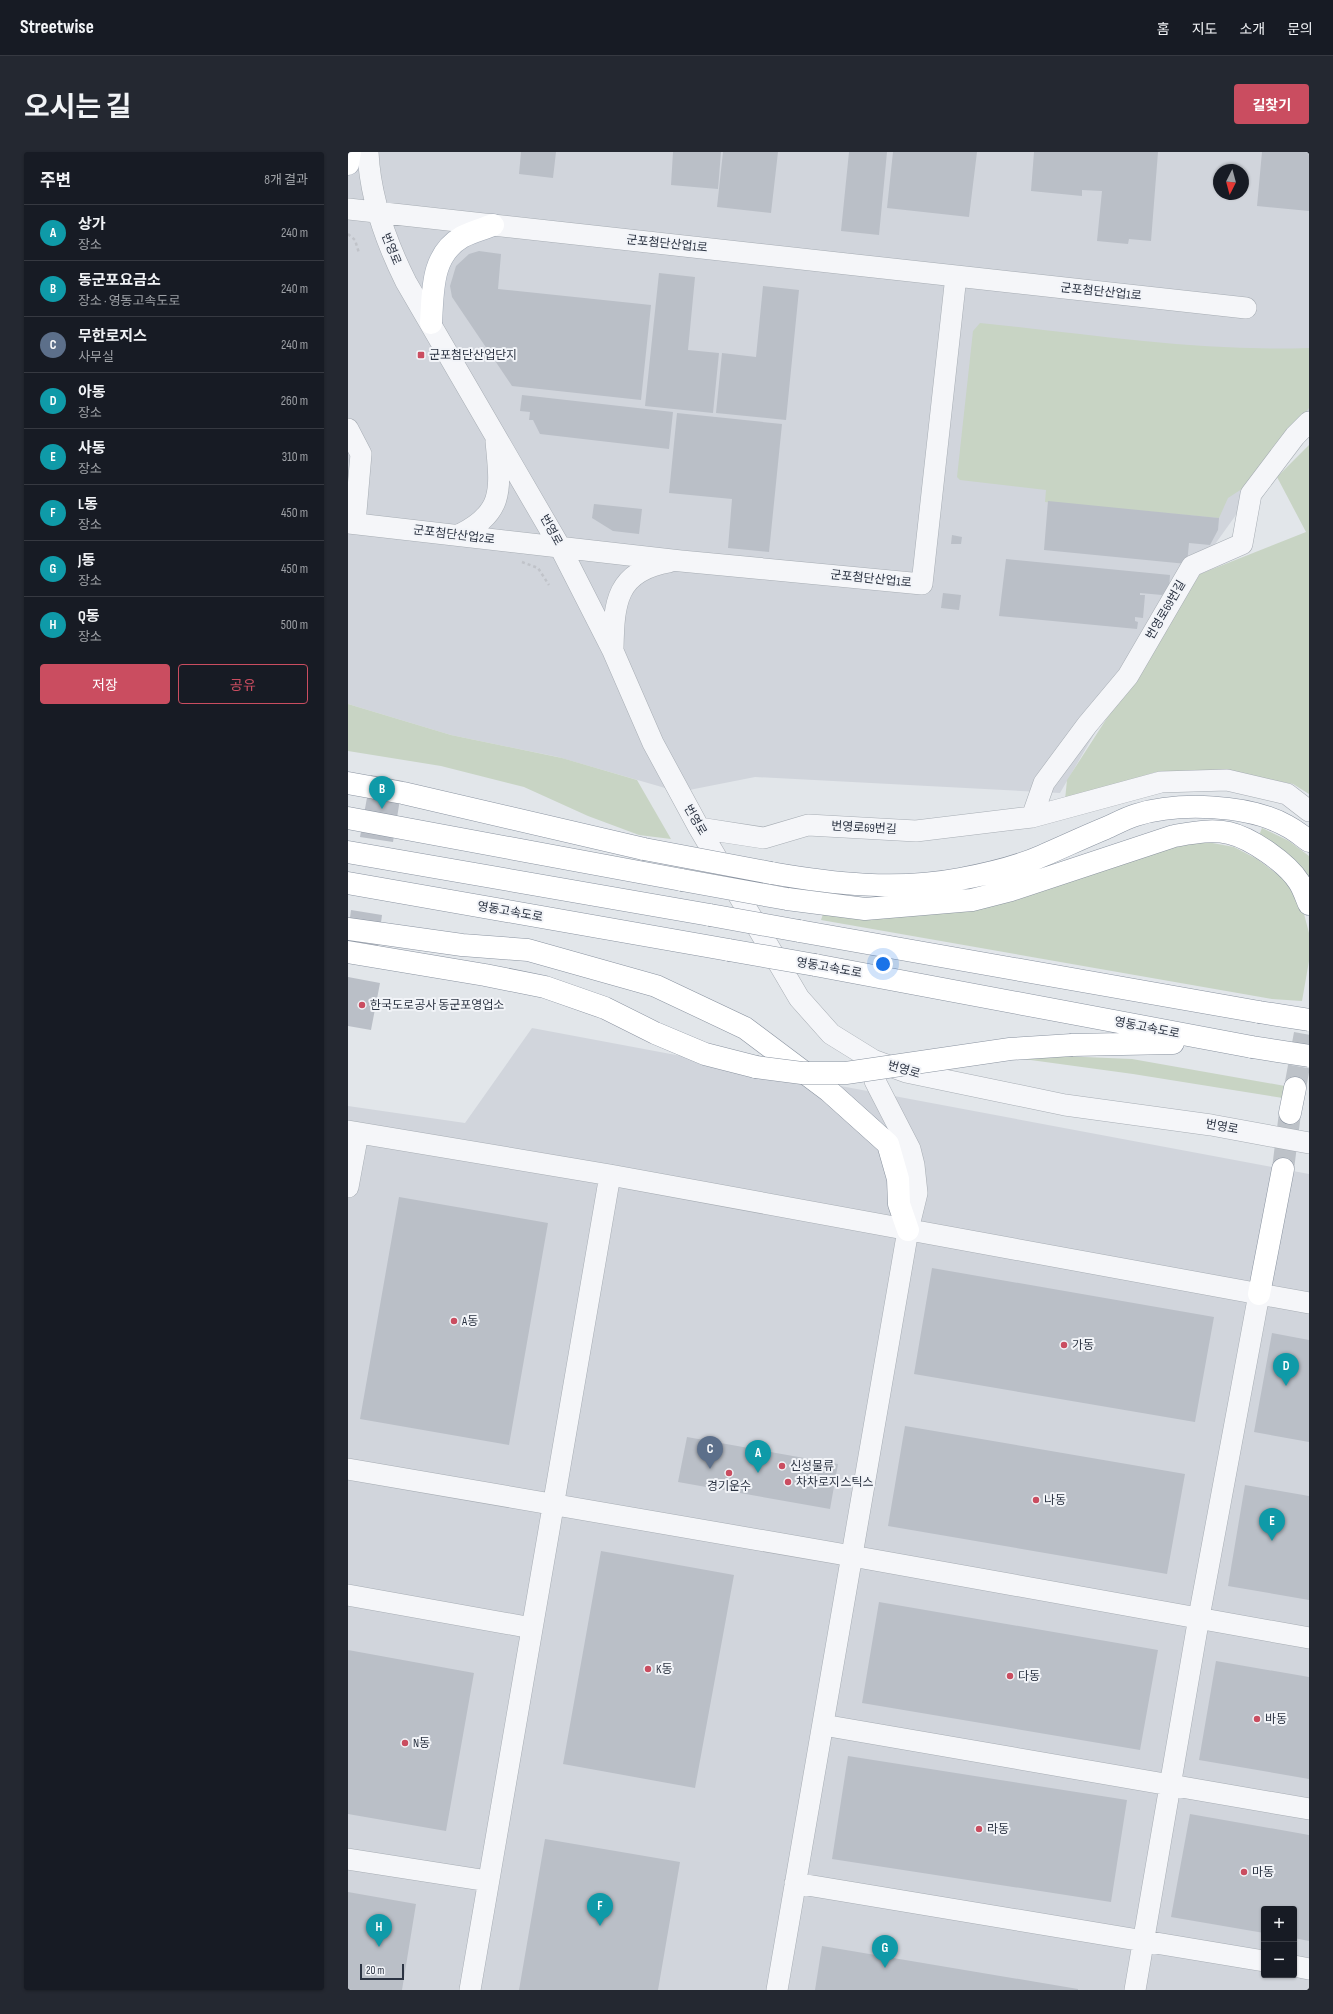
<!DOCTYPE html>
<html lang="ko">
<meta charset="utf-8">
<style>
body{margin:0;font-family:"Sofia Sans Condensed","Noto Sans KR",sans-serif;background:#242831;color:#f1f3f6}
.controls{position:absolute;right:12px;bottom:12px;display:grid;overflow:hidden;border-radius:4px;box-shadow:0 1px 3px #0004}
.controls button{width:36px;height:36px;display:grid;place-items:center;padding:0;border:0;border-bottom:1px solid #363941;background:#171b24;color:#f1f3f6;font:20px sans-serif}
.compass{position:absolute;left:865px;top:12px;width:36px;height:36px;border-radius:50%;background:#171b24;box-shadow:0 1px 3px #0004;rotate:186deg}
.scale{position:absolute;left:12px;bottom:10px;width:44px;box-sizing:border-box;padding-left:4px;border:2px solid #2b3342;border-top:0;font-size:11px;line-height:14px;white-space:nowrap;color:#2b3342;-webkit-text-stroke:3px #f2f4f8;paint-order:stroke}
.you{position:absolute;left:535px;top:812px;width:14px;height:14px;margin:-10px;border:3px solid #fff;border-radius:50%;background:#1a73e8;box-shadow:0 0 0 6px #1a73e833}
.badge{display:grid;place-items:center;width:26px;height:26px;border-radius:50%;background:#ca4d60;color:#fff;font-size:13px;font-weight:700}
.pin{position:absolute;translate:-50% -33px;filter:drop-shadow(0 1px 2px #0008)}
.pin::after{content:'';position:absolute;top:21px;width:14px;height:12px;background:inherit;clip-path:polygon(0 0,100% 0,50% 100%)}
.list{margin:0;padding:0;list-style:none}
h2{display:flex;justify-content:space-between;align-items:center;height:52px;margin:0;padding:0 16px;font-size:17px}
h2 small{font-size:13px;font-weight:400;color:#9ea1a6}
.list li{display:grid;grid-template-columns:26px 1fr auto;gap:12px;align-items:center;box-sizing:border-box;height:56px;padding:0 16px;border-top:1px solid #363941}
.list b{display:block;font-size:15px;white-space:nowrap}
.list p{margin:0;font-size:13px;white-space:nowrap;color:#9ea1a6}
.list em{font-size:13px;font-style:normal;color:#9ea1a6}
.actions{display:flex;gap:8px;padding:12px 16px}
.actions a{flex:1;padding:9px 0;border:1px solid #ca4d60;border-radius:4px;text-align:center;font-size:14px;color:#ca4d60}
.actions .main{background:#ca4d60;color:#fff}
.map{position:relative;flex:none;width:961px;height:1838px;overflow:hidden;border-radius:4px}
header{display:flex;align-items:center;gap:24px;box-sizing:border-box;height:56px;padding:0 20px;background:#171b24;border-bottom:1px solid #363941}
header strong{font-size:19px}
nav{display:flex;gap:22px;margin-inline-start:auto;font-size:14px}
.intro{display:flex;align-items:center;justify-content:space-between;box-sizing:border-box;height:96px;padding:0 24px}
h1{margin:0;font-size:28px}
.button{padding:10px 18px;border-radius:4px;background:#ca4d60;color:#fff;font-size:14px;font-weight:700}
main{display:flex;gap:24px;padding:0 24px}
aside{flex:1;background:#171b24;border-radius:4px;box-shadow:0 1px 3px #0004}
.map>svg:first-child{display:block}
</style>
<header>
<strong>Streetwise</strong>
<nav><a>홈</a><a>지도</a><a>소개</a><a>문의</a></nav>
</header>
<div class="intro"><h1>오시는 길</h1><a class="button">길찾기</a></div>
<main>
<aside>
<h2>주변<small>8개 결과</small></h2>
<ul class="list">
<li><span class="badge" style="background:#0f9aa8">A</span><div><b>상가</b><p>장소</p></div><em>240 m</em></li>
<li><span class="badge" style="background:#0f9aa8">B</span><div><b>동군포요금소</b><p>장소 · 영동고속도로</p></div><em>240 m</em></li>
<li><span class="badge" style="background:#5c6f8a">C</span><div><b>무한로지스</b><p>사무실</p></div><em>240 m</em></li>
<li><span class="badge" style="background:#0f9aa8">D</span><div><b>아동</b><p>장소</p></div><em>260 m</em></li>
<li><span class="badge" style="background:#0f9aa8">E</span><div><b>사동</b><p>장소</p></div><em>310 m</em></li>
<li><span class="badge" style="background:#0f9aa8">F</span><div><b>L동</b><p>장소</p></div><em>450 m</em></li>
<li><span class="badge" style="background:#0f9aa8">G</span><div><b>J동</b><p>장소</p></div><em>450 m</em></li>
<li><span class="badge" style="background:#0f9aa8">H</span><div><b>Q동</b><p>장소</p></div><em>500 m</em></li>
</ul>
<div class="actions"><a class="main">저장</a><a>공유</a></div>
</aside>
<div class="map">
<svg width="961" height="1838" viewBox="0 0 961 1838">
<rect width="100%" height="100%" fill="#e2e6ea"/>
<path fill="#d1d5dc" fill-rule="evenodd" d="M0 0H961V269L903 342 865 395 844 414 712 641 407 625 331 640 210 605 103 583 0 552ZM871 18H895V42H871Z
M184 876 961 1022V1838H0V954L117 971ZM916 1757H946V1823H916Z"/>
<path fill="#c8d4c4" d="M632 171C741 182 851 200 961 196V256L900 333 880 346 871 366 697 350 698 338 612 328 609 325 625 179Z
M961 293V642L945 632 878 619 808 620 717 648 719 628 852 422 958 380 929 325Z
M0 552 103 583 214 606 289 628 323 687 291 683 240 664 176 635 93 614 0 599Z
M914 676 941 689 961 704V732L910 686Z
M859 690 886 695 909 707 941 731 955 758 961 781V809L954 849 924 847 473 768 475 762 530 764 831 692Z
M712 904 784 907 937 934 935 946 785 922 661 905Z"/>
<path fill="#babfc7" d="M173 0H208L205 26 171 22Z
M325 0H373L370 37 323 33Z
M375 0H430L423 61 369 55Z
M501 0H539L531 83 493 79Z
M545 0H629L621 65 539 56Z
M686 0H810L803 89 781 87 780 92 749 89 754 39 734 38V44L683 39Z
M914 0H961V59L909 54Z
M131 99 153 102 150 137 303 153 293 248 164 234 104 145 102 134 108 114 121 102Z
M311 121 347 125 340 198 371 201 365 261 297 254Z
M415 134 451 138 438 268 368 261 374 201 408 205Z
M174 243 325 260 321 297 192 282 185 268H181L182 260 172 259Z
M329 261 434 272 421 400 380 396 384 347 321 341Z
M700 349 871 366 870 378 862 393 841 391 839 412 696 398Z
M246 352 294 357 291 382 265 379 244 366Z
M604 383 614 385 613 392H603Z
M658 407 822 423 821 436 814 443 792 441V443H797L795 466 787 465V469L790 470 789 477 651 464Z
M595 441 613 443 611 458 593 456Z
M23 623 55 629 45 690 12 685Z
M3 758 34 763 28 808 0 804V782Z
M0 825 32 831 23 878 0 874Z
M51 1045 200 1071 161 1293 12 1267Z
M584 1116 866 1165 847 1270 566 1222Z
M924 1181 961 1188V1290L906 1280Z
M557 1274 837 1322 819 1422 540 1374Z
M339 1285 490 1312 482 1357 330 1330Z
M897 1333 961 1344V1448L880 1434Z
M253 1399 386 1423 347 1636 215 1612Z
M531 1450 810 1498 792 1598 514 1551Z
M0 1498 126 1521 98 1679 0 1662Z
M868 1509 961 1525V1627L851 1608Z
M500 1604 779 1648 763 1750 484 1707Z
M842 1662 961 1683V1789L946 1786V1757H916V1781L823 1765Z
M197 1687 332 1710 310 1838H171Z
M0 1740 68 1752 54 1838H0Z
M474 1794 730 1837V1838H467Z"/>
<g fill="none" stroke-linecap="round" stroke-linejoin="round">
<path stroke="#bdc2c8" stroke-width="22" stroke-dasharray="22 11" stroke-linecap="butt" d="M947 936 961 859
M935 1017 942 961"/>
<g stroke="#a7adb4" stroke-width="22">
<path id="minor" d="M20 0C22 46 38 90 58 130L212 395 265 499 305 591 351 676 451 846 483 882 525 908 558 920 717 953 863 973 961 991
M0 57 608 124 574 432 333 409 0 371
M608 124 898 156
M0 277 13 302 7 371
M111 383C158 360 152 335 148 289
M265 496C266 451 268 419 321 410
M684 665 696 631 739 573 780 524 844 414 894 392 903 342 947 284 961 270
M351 676 416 686 460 673 568 679 684 665 813 630 879 628 939 642 961 659
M0 979 262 1023 961 1151
M0 1035 10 981
M0 1317 504 1404 961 1486
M0 1443 184 1476
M475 1573 961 1657
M0 1707 140 1729
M447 1731 916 1809
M946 1814 961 1817
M122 1838 262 1023
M429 1838 560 1078 569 1041 566 1013 562 997 527 929 525 908
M787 1838 851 1465 911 1142"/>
</g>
<g stroke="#a2aab6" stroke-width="23">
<path id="major" d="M0 12 2 0
M83 171C85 139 83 103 114 85 123 80 135 77 145 73"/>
</g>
<g stroke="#8a93a0" stroke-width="23">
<path id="highway" d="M0 631 55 641 296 697
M0 666 334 728
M0 700 362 763
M423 721C486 732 549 739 612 727 639 722 669 715 694 704 715 695 736 685 758 676 767 672 778 666 788 663 830 650 900 652 939 674 947 678 954 684 961 689
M0 731 381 798
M439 747 517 757 624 748 663 738 826 684C844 681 863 677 881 681 903 686 939 711 951 730 955 736 958 745 961 752
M0 777 114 793 180 798 308 834 397 876 481 939 540 992 550 1027 551 1052 560 1078
M451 779 911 860
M0 800 137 823 197 835 257 856 307 881 357 902 408 915
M467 813 904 895
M724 893 825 891
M942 961 947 936
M911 1142 935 1017"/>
</g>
<path stroke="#c0c3c9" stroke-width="2.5" stroke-dasharray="3 3" stroke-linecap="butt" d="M0 82 7 88 11 101
M174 410 190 416 201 433"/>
<use href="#minor" stroke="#f5f6f9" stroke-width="21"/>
<use href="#major" stroke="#fff" stroke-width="22"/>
<use href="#highway" stroke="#fff" stroke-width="22"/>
<g stroke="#8a93a0" stroke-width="23" stroke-linecap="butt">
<path id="highway-bridge" d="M296 697 423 721
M334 728 439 747
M362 763 451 779
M381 798 467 813
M911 860 961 868
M904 895 961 904
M408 915 454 921H498L662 897 724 893"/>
</g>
<use href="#highway-bridge" stroke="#fff" stroke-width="22"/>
</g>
<g fill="#ca4d60" stroke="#f2f4f8" stroke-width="1.5">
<rect x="69" y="199" width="8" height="8" rx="2"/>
<circle cx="14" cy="853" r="4"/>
<circle cx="106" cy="1169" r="4"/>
<circle cx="716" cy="1193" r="4"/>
<circle cx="434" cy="1314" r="4"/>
<circle cx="381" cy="1321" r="4"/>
<circle cx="440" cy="1330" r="4"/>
<circle cx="688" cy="1348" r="4"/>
<circle cx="300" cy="1517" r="4"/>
<circle cx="662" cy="1524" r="4"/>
<circle cx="909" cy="1567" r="4"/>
<circle cx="57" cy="1591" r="4"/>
<circle cx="631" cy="1677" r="4"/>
<circle cx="896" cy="1720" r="4"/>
</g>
<g text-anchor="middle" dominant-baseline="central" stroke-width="4" stroke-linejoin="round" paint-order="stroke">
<g font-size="12" fill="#2b3342" stroke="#f2f4f8">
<text transform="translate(319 92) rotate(6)">군포첨단산업1로</text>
<text transform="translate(43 97) rotate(68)">번영로</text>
<text transform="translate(753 140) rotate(6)">군포첨단산업1로</text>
<text transform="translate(203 378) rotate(61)">번영로</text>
<text transform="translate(106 383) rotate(7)">군포첨단산업2로</text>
<text transform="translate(523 427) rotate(6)">군포첨단산업1로</text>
<text transform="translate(818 458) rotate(-60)">번영로69번길</text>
<text transform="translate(347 668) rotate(60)">번영로</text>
<text transform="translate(516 676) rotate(3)">번영로69번길</text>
<text transform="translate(162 760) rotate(10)">영동고속도로</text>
<text transform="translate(481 816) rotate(10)">영동고속도로</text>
<text transform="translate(799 876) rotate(11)">영동고속도로</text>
<text transform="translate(556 918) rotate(16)">번영로</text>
<text transform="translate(874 975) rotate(10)">번영로</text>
</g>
<g font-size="12" fill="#2b3342" stroke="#f2f4f8" text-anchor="start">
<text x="81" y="203">군포첨단산업단지</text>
<text x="22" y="853">한국도로공사 동군포영업소</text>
<text x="114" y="1169">A동</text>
<text x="724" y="1193">가동</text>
<text x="442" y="1314">신성물류</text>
<text x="448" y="1330">차차로지스틱스</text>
<text x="381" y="1334" text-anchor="middle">경기운수</text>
<text x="696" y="1348">나동</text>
<text x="308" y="1517">K동</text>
<text x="670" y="1524">다동</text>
<text x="917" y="1567">바동</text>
<text x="65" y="1591">N동</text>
<text x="639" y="1677">라동</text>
<text x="904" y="1720">마동</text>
</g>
</g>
</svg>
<div class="controls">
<button>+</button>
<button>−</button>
</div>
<svg class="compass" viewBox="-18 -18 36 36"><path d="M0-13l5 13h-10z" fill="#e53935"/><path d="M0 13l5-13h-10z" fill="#9ea1a6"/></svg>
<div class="scale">20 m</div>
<div class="you"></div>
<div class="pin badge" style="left:410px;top:1321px;background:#0f9aa8">A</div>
<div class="pin badge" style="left:34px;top:657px;background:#0f9aa8">B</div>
<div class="pin badge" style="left:362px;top:1317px;background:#5c6f8a">C</div>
<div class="pin badge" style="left:938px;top:1234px;background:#0f9aa8">D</div>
<div class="pin badge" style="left:924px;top:1389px;background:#0f9aa8">E</div>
<div class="pin badge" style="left:252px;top:1774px;background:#0f9aa8">F</div>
<div class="pin badge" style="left:537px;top:1816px;background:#0f9aa8">G</div>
<div class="pin badge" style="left:31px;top:1795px;background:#0f9aa8">H</div>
</div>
</main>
